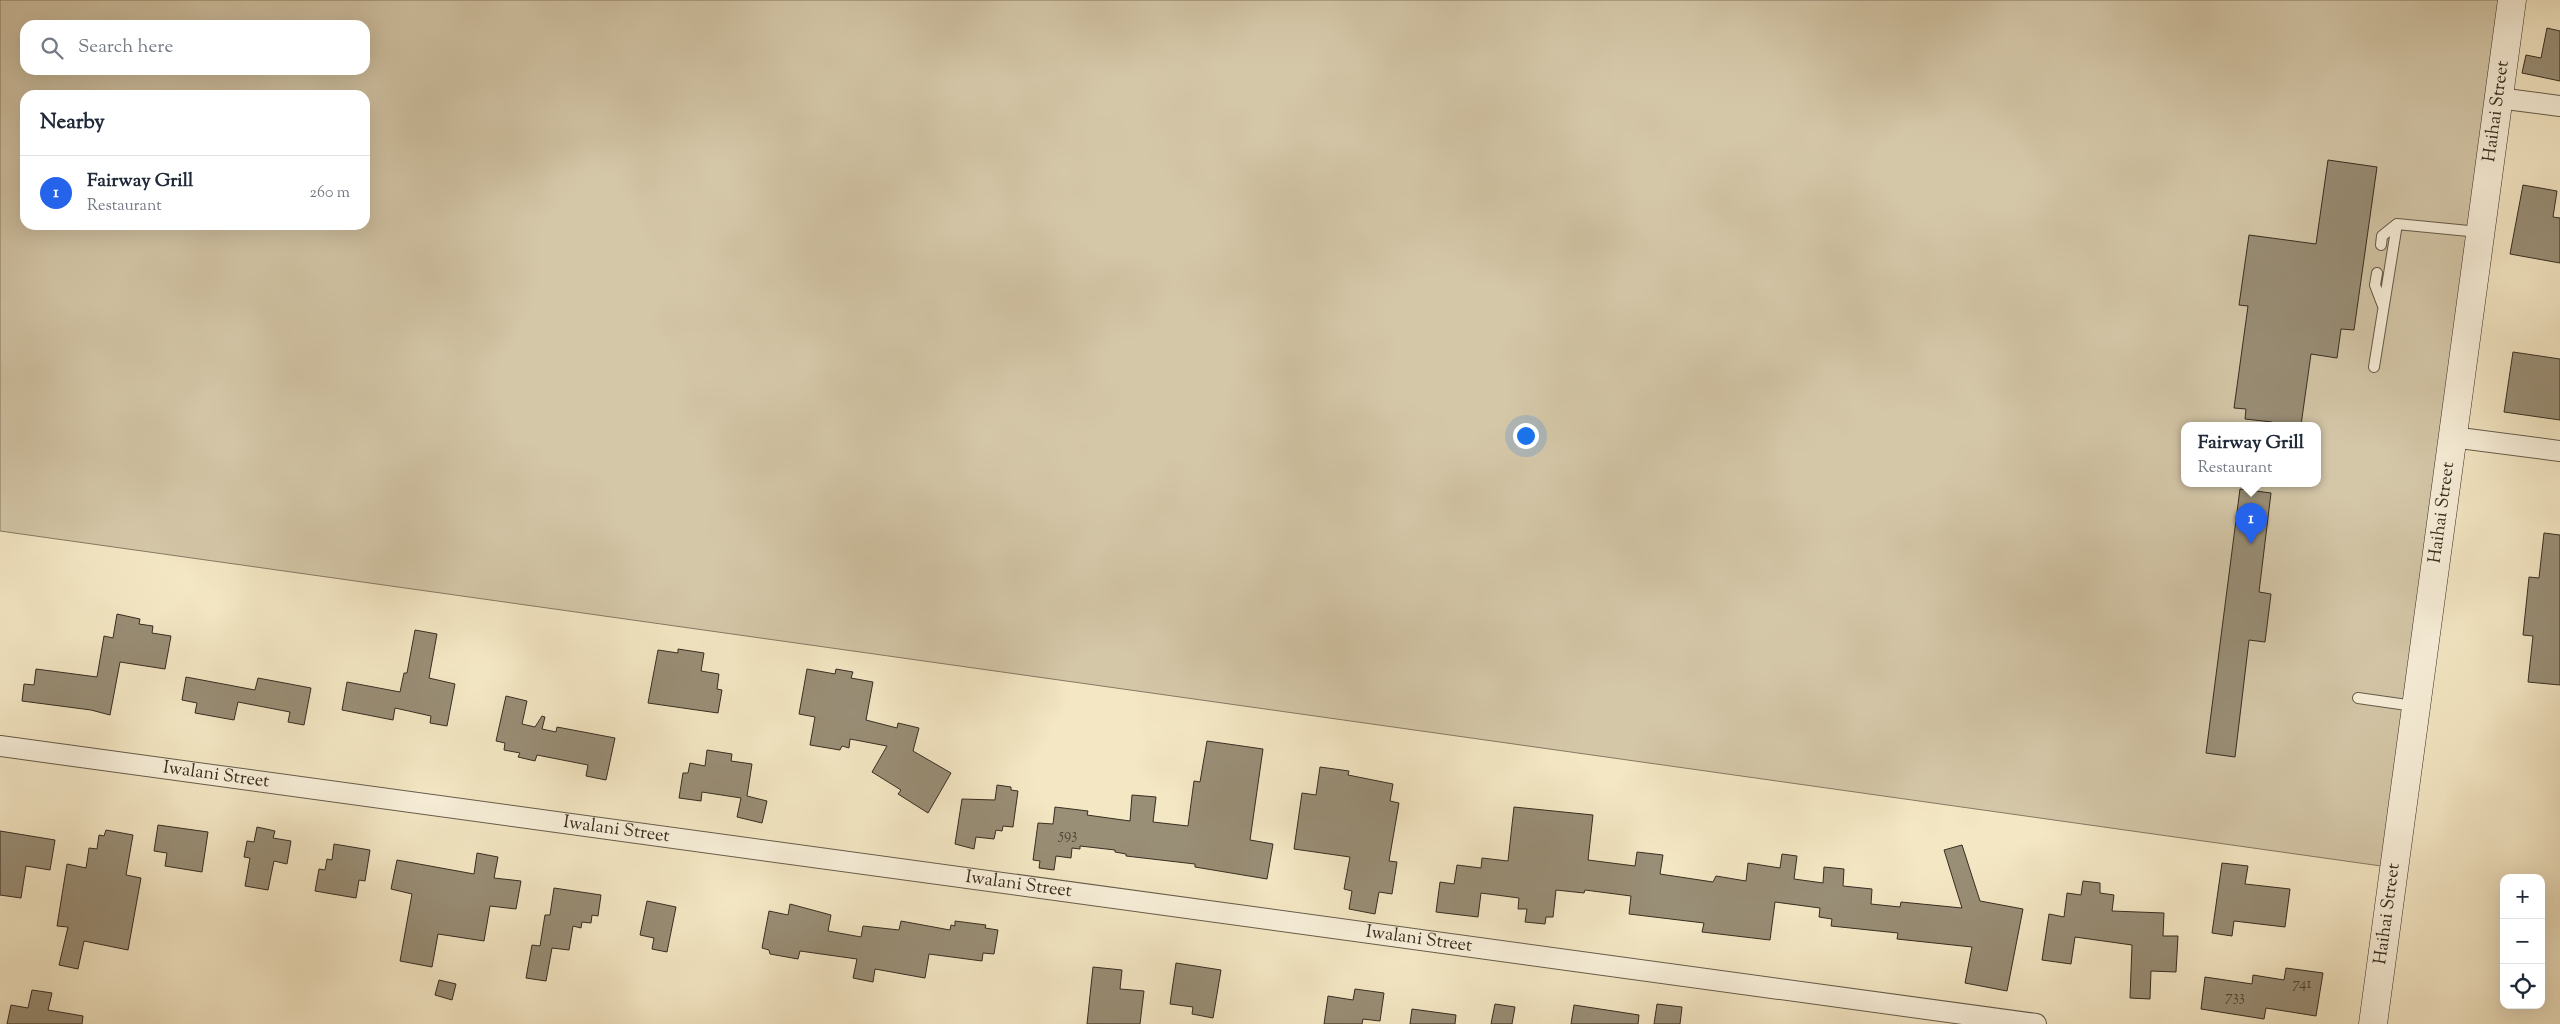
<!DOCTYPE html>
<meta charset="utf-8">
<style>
body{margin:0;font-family:"Sorts Mill Goudy",serif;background:#f6f6f7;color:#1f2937}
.controls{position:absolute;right:15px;bottom:15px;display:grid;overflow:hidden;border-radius:10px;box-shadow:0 5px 20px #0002}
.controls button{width:45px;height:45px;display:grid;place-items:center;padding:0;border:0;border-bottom:1px solid #e0e1e3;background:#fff;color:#1f2937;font:25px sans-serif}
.you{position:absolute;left:1525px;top:435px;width:18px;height:18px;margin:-12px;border:4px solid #fff;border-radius:50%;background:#1a73e8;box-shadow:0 0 0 8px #1a73e833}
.badge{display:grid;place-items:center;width:32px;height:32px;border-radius:50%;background:#2563eb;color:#fff;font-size:16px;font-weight:700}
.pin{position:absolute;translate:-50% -41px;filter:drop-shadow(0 1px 2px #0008)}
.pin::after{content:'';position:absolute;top:26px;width:18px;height:15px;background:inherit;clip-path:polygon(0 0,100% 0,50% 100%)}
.popup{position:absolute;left:2181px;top:422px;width:140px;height:65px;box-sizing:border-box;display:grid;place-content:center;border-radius:10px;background:#fff;filter:drop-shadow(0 1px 4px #0005);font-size:16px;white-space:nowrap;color:#747a83}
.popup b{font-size:19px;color:#1f2937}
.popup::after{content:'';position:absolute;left:50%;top:100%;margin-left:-10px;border:10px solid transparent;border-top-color:#fff}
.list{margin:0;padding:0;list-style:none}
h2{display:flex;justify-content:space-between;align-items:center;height:65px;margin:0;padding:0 20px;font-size:21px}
h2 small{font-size:16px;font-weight:400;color:#747a83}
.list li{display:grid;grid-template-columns:32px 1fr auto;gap:15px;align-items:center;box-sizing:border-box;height:75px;padding:0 20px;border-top:1px solid #e0e1e3}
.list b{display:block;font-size:19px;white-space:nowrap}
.list p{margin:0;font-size:16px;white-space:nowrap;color:#747a83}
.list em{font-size:16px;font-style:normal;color:#747a83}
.icon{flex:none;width:28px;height:28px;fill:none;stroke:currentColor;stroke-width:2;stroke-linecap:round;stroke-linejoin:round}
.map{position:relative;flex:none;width:2560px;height:1024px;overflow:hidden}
.search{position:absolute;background:#fff;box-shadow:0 5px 20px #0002;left:20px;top:20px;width:350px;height:55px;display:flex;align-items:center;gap:12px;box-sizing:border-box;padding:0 18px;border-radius:15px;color:#747a83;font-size:19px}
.panel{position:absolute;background:#fff;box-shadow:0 5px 20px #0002;left:20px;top:90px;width:350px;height:140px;border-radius:15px}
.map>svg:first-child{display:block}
</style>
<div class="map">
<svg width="2560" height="1024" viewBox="0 0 2560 1024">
<rect width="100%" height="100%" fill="#f4e7c4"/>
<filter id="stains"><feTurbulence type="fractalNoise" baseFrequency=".004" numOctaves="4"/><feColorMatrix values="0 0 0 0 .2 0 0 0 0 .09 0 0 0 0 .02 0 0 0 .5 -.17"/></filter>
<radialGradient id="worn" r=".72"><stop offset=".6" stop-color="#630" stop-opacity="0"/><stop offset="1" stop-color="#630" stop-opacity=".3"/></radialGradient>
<path fill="#d4c7a8" stroke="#867a64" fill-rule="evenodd" d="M0 0H2499L2381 866 0 531ZM25 25H365V70H25ZM25 95H365V225H25ZM2185 425H2317V483H2185Z"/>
<path fill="#998e76" stroke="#372d21" d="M2547 28 2560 31V81L2522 73 2526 55 2541 58Z
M2328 160 2377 167 2354 330 2341 329 2337 358 2311 354 2301 425H2272V422L2245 419 2246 409 2234 408 2248 306 2239 305 2249 235 2316 244Z
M2523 185 2557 191 2553 217 2560 218V263L2510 254Z
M2513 352 2560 359V420L2504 412Z
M2240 489 2271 493 2259 592 2271 594 2265 642 2249 640 2235 757 2206 753Z
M2544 533 2560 535V685L2528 682 2533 636 2523 635 2529 577 2539 578Z
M117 614 140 619 139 624 153 626 152 633 171 636 165 669 120 662 110 715 91 710 22 701 24 684 34 685 36 669 97 677 104 636 113 638Z
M415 630 437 634 429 678 455 684 447 726 430 723 431 716 395 708 393 720 342 710 347 682 400 692 404 673H407Z
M678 649 704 653 701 671 719 674 717 689 722 690 718 713 648 703 658 650 678 653Z
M807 669 835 674 836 669 853 672 851 678 873 682 866 720 897 728 898 723 919 728 913 751 951 773 928 813 898 794 901 790 872 772 887 746 850 739 849 748 842 746 840 750 810 745 815 717 799 714Z
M186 677 255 690 258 678 311 688 304 725 288 722 290 712 238 702 234 720 195 713 197 703 182 700Z
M506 696 527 701 522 724 535 727 542 716 545 717 542 729 556 732 557 727 615 738 606 780 586 776 588 765 537 755 535 761 518 757 520 753 504 750 505 743 496 741Z
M1207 741 1263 749 1250 840 1273 844 1267 879 1195 867V864L1126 856V854L1115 852V850L1080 846V849L1072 848 1071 858 1056 856 1054 870 1039 868 1040 861 1033 860 1038 823 1053 824 1055 807 1088 811 1087 815 1130 821 1132 795 1156 797 1153 822 1188 826 1194 781 1200 782Z
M707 750 732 754 731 761 752 764 747 796 767 801 762 823 737 817 741 798 702 792 701 801 679 798 683 773H688L690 763 705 766Z
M1320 767 1349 771 1348 775 1393 784 1390 801 1399 803 1389 861 1397 862 1392 894 1379 892 1375 914 1349 909 1352 891 1344 889 1350 857 1294 849 1302 793 1316 795Z
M997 785 1011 787V790L1018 791 1013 827 1003 826 1002 831 996 830 994 839 976 837 974 849 955 844 962 799 995 800Z
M1514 807 1593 815 1588 860 1635 866 1637 852 1663 855 1660 874 1713 882 1716 876 1746 881 1748 863 1780 868 1782 854 1797 856 1794 879 1823 883 1824 867 1844 869 1843 886 1872 889 1871 904 1900 907 1901 902 1962 908 1944 850 1962 845 1980 901 2023 909 2007 991 1965 983 1972 947 1897 939 1898 933 1831 926 1832 919 1819 917 1820 908 1775 902 1770 940 1702 932 1704 923 1629 914 1631 896 1585 890 1584 893 1556 890 1553 917H1546L1545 924 1525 922 1527 909H1518L1519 898 1481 893 1478 917 1436 912 1440 882 1454 884 1457 865 1481 868 1482 858 1508 861Z
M158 825 208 832 202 872 165 866 167 853 154 851Z
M257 827 275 831 273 838 291 841 287 864 274 861 268 890 245 886 250 858 244 857 247 841 254 842Z
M106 830 133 835 126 875 141 878 128 950 84 941 78 969 59 965 68 927 57 926 67 864 86 868 89 848 97 849 99 835 104 836Z
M0 831 55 840 50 870 26 866 21 898 0 895Z
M334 844 370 850 365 881 359 880 356 898 315 891 319 869 325 870 327 859 332 860Z
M477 853 498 857 494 878 521 881 516 909 490 906 484 941 438 934 432 967 400 961 412 894 391 889 397 860 474 874Z
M2222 863 2248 866 2245 884 2290 889 2285 927 2234 921 2232 936 2212 933Z
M2083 881 2100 883V893L2114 895 2112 911 2164 913 2163 936H2178L2176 972 2151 971 2150 999 2130 998 2132 945 2075 937 2071 964 2042 960 2049 914 2064 917 2067 893 2081 895Z
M554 888 601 895 598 916 592 915 591 923 582 922 581 928 573 926 569 950 552 948 546 981 526 978 532 945 540 946 545 915H550Z
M647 901 676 907 667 952 652 949 654 938 640 935Z
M790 904 831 915 828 931 861 937 863 926 899 930 901 921 950 930 951 925 955 926V921L986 925 985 928 998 930 994 954 983 953 982 961 929 954 925 978 875 969 873 982 853 978 857 959 800 951 798 959 770 954 769 950 762 948 769 911 788 915Z
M1176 963 1221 970 1213 1018 1192 1014 1193 1007 1170 1004Z
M1093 967 1122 970 1120 989 1144 991 1140 1024H1087Z
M2286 968 2323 973 2316 1016 2266 1008 2264 1019 2201 1009 2205 977 2252 984 2253 975 2284 980Z
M439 980 456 984 452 1000 435 995Z
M1355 989 1384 993 1380 1021 1363 1019 1362 1024H1324L1328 996 1353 1000Z
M32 990 52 993 48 1010 83 1016 82 1024H7L11 1005 28 1008Z
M1495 1004 1515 1007 1512 1024H1491Z
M1657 1004 1682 1007 1680 1024H1654Z
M1574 1005 1639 1015 1638 1024H1571Z
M1412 1009 1456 1015 1455 1024H1410Z"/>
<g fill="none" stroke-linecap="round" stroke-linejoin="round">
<g stroke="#665c4a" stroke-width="12">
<path id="lane" d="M2381 245 2382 236 2397 224 2479 232
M2377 273 2375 285 2383 306
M2374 367 2397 224
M2358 698 2414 706"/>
</g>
<g stroke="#665c4a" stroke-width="22">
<g id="street">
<path d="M2498 98 2560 106"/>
<path d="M2452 437 2560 451"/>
<path id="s1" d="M0 746 2036 1024"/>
</g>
</g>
<g stroke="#372d21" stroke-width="29">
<g id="secondary">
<path id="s2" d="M2373 1024 2512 0"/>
</g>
</g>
<use href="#lane" stroke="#f8efd9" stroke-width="10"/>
<use href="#street" stroke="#f8efd9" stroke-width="20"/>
<use href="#secondary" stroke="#f8efd9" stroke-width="28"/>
</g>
<g text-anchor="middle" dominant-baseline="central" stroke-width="4" stroke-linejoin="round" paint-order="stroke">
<g font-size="15" fill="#504536">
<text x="1068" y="835">593</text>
<text x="2302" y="984">741</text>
<text x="2235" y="997">733</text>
</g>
<g font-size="18" fill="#372d21" stroke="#f8efd9">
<text stroke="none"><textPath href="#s2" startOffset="921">Haihai Street</textPath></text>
<text stroke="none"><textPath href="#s2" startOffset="516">Haihai Street</textPath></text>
<text stroke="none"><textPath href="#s1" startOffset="218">Iwalani Street</textPath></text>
<text stroke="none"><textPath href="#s1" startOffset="622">Iwalani Street</textPath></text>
<text stroke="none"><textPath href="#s1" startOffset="1028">Iwalani Street</textPath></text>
<text stroke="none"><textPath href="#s2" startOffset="111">Haihai Street</textPath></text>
<text stroke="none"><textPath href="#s1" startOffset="1432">Iwalani Street</textPath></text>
</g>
</g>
<rect width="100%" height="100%" filter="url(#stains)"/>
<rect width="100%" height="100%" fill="url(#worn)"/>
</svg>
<div class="controls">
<button>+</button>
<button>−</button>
<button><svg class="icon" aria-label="locate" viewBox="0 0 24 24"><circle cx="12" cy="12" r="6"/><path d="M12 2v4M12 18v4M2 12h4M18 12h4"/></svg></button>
</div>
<div class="you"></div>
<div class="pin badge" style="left:2251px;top:544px">1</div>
<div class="popup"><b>Fairway Grill</b>Restaurant</div>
<div class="search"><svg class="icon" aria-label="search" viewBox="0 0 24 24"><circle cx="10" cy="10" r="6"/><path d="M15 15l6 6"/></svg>Search here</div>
<section class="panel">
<h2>Nearby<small></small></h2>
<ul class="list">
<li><span class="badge">1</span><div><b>Fairway Grill</b><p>Restaurant</p></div><em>260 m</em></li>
</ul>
</section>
</div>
